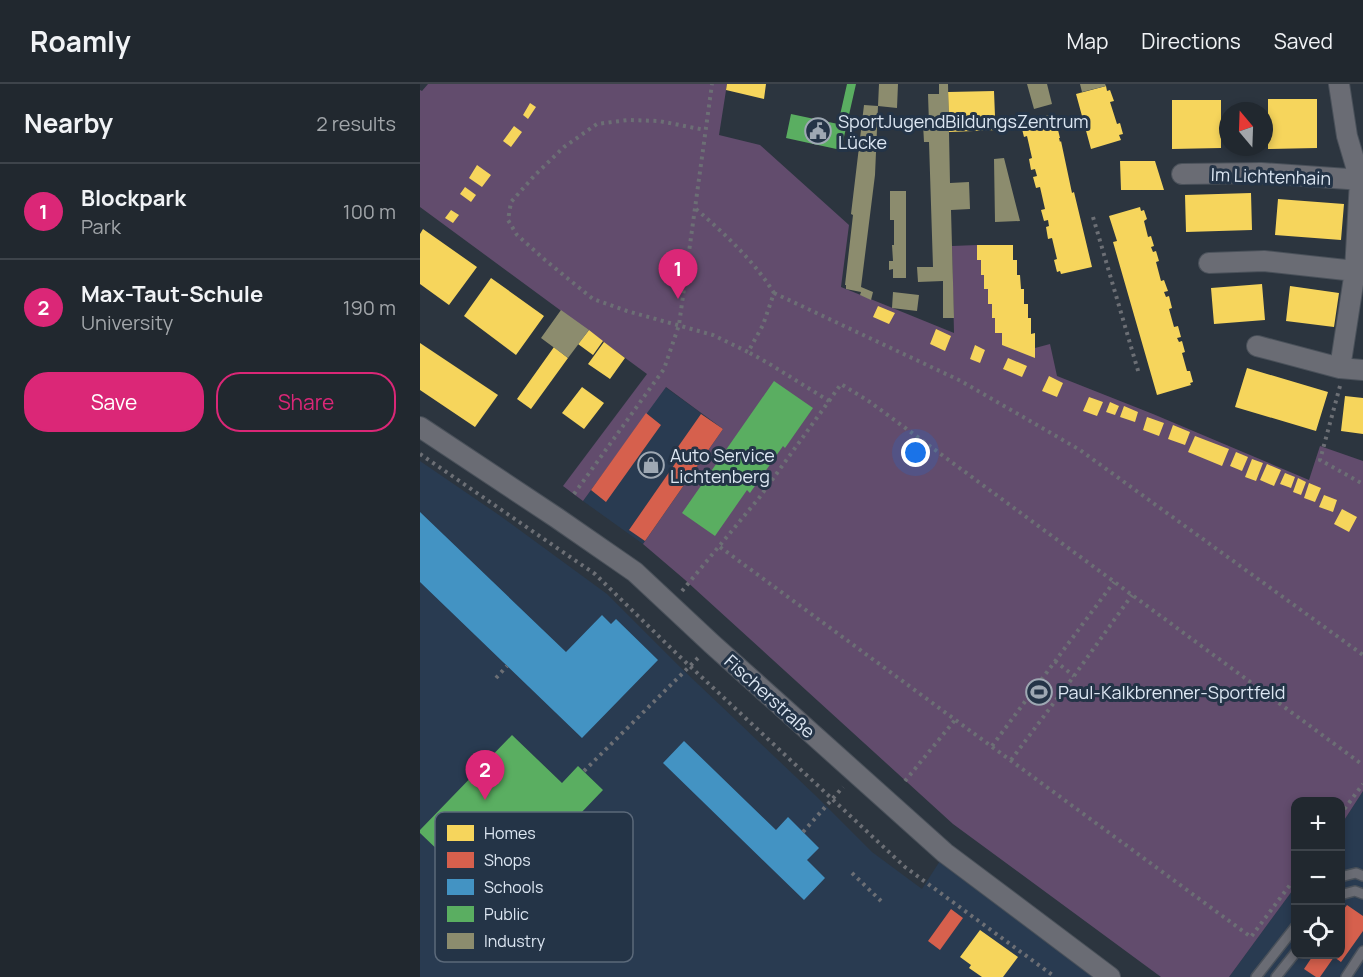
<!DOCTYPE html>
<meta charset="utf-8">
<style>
body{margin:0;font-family:Manrope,sans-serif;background:#293037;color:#f1f3f6}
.controls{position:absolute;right:18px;bottom:18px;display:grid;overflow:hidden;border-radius:12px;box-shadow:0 3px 9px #0003}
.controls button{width:54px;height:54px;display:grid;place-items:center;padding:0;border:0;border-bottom:2px solid #3e444b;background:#21282f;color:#f1f3f6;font:30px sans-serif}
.compass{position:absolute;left:799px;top:18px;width:54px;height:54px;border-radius:50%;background:#21282f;box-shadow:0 3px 9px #0003;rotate:341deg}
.you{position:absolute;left:496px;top:369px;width:21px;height:21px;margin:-15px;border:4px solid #fff;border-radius:50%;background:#1a73e8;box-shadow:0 0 0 9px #1a73e833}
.badge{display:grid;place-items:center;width:39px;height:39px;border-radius:50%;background:#db2777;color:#fff;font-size:20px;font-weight:700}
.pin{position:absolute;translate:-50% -50px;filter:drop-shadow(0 2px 3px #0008)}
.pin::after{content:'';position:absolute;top:32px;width:21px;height:18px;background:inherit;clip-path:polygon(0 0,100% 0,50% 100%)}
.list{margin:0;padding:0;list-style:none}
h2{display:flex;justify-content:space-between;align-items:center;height:78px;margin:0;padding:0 24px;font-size:26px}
h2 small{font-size:20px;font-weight:400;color:#a2a6aa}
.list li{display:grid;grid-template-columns:39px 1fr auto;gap:18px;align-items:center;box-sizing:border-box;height:96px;padding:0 24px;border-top:2px solid #3e444b}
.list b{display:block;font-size:22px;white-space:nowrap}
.list p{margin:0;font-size:20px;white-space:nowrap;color:#a2a6aa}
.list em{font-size:20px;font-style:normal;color:#a2a6aa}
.actions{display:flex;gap:12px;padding:18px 24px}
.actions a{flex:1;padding:14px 0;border:2px solid #db2777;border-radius:24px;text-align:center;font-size:21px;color:#db2777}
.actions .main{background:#db2777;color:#fff}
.icon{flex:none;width:33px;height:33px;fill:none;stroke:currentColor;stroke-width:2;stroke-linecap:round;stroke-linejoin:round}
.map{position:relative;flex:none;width:943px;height:893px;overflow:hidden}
header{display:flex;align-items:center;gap:36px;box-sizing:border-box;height:84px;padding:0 30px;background:#21282f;border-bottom:2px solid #3e444b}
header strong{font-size:28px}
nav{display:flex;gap:33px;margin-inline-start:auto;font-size:21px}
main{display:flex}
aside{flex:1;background:#21282f}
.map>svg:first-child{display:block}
</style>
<header>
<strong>Roamly</strong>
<nav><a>Map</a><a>Directions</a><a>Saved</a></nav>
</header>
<main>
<aside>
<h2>Nearby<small>2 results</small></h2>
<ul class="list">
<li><span class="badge">1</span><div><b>Blockpark</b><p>Park</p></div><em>100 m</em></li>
<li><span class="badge">2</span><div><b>Max-Taut-Schule</b><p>University</p></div><em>190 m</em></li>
</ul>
<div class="actions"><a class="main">Save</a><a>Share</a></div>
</aside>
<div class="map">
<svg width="943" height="893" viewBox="0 0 943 893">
<rect width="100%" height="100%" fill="#2c353f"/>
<path fill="#293b51" d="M245 303 303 345 223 460 163 417Z
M0 377 79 431 187 510 260 583 396 712 452 768 502 805 525 769 690 893H0Z
M943 707V893H809L875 803 876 870H920L921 741Z"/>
<path fill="#624c6d" d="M8 0H307L299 51 340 61 429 141 421 203 534 249 532 162 557 161V176H561V191H564V205H568V220H572V234H575V249H582L615 264 630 260 637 292 733 330 889 396 900 362 943 377V707L921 741 920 718H876L875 803 809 893H741L533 740 264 495 223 460 303 345 246 303 163 417 143 402 227 290 0 123V6L2 7Z"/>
<path fill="#f6d55c" d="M307 0H346L344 15 306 6Z
M686 2 687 7 690 6 694 17 690 18 697 40 700 39 703 50 699 51 701 56 671 65 656 10Z
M574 7 575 32 578 46 529 48 528 8Z
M848 15H897V64L848 65Z
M752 16H801V64L752 65Z
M110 19 116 23 108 35 103 31Z
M634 30 640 54H639L640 58 641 57 652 109 654 108 672 183 641 190 640 187 637 188 634 176 637 175 632 154 628 155 626 143 629 142 628 136 624 137 621 126 625 125 620 103 616 104 613 93 617 92 615 85 611 86 609 75 612 74 607 52 604 53 601 41H604V37Z
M94 42 102 48 91 63 83 57Z
M700 77H735L744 106H701Z
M57 81 71 91 62 103 49 94Z
M45 103 56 111 51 118 40 110Z
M831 109 832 146 766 148 765 111Z
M858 115 924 120 921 156 855 151Z
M720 123 721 127 724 126 727 135 724 137 728 153 731 152 734 162 731 163 733 168 736 167 739 177 736 178 741 197 744 196 748 207 744 208 746 213 749 212 752 224 749 225 754 243 758 242 761 253 757 254 759 258 762 257 765 268 762 269 767 287H770L773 298 770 299 771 301 737 311 693 158 697 157 689 132Z
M31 126 39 131 33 139 25 134Z
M3 145 57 183 29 221 0 200V150Z
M557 161H593V176H597V191H600L601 205H604V220H608V234H611V250L615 249V274L582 261V249H575V234H572V220H568V205H564V191H561V176H557Z
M71 194 124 232 96 271 44 232Z
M842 200 845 236 794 240 791 204Z
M870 202 919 209 914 243 866 237Z
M458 222 475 229 469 240 453 233Z
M516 245 531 252 525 267 510 260Z
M169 246 183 257 173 271 158 260Z
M184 258 205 274 190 295 168 280Z
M0 259 78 311 55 343 0 306Z
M555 261 565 266 560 279 550 275Z
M134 263 148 274 111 325 97 315Z
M588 274 607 282 602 293 583 285Z
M827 284 908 308 896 347 815 323Z
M629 292 643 299 637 313 622 307Z
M162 303 184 319 164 345 142 329Z
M925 312 943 314V350L921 347Z
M669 313 683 318 677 332 663 327Z
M690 318 699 322 695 331 686 328Z
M704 322 718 328 715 338 700 333Z
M727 333 744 339 739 352 723 346Z
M753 341 770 348 765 361 748 355Z
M775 352 809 365 802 382 768 368Z
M816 368 828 373 822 387 810 382Z
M832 375 843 379 836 397 825 393Z
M847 380 861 386 854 402 840 396Z
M865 389 875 393 871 404 860 400Z
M878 394 886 398 881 411 873 408Z
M889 399 901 404 895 418 884 414Z
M904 411 917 416 913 428 899 423Z
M922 425 937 433 929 448 914 440Z
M560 846 598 873 583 893H562L549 884 551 881 540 873Z"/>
<path fill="#d6604d" d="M226 329 241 341 186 418 171 406Z
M281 330 303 345 225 457 209 446 259 374 253 370Z
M927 821 943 832V847L921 878 914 873 900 893H896L884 885 894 870H920V830Z
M531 825 543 834 520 866 508 857Z"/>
<path fill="#4393c3" d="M0 428 146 568 182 531 191 540 196 535 238 576 162 654 0 498Z
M264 657 356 746 368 733 399 764 387 776 405 794 384 816 243 679Z"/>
<path fill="#5aae61" d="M427 0H436L421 66 366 54 371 30 418 40Z
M354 297 393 324 365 364 363 362 330 409 327 406 295 452 262 429Z
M92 651 142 699 158 682 183 706 91 802 66 779 49 796 0 749V746Z"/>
<path fill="#8c8c6e" d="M459 0H478L477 24 458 22Z
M519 0H528L530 99 549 98 550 125 531 126 534 234H523V197L498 198 497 183H513L509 58H504L503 40H509L508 10H519Z
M607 0H627L632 20 614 25Z
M660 0H685L686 2 662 8Z
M444 21 458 22 455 91 441 203 453 208 451 216 440 211 441 208 426 205V201H425L433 131 431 130Z
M584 74 600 137 575 138 574 75Z
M470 107H486V194H473V185L469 186V177H473L472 161H474V136H470Z
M473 208 499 211 497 227 472 224Z
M141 226 169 246 148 274 121 254Z"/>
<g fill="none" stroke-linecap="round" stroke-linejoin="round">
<g stroke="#4a515a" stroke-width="12">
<path id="lane" d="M920 793 936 789 943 792
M920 811 935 807 943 810
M836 893 876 842
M856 893 876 868
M926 893 943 867"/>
</g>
<g stroke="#4a515a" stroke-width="22">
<path id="street" d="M919 0 927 52 940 96 935 187 920 284
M762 90 841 89 943 96
M789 179 844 177 935 187H943
M837 262 920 284 943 286
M0 343 137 434 215 488 292 560 525 769 690 893"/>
</g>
<path stroke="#6c6f75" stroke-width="4" stroke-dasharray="3 4.5" stroke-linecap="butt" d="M276 125C305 150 334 177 354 209L343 241 328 268 293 251 207 227 173 215 125 176 97 151 88 136 91 118 115 91 144 63 177 40 208 36 239 37 285 46
M673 133 719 290
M354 209 541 297 660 366 943 571
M920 302 900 376 943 400
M409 317 421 300 450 318 943 681
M0 370 175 490 258 571 485 783 635 893
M154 410 244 285 259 241 292 0
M300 463 831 853 876 793
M262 507 339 414 409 317 348 279 328 268
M635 577 654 592
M76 594 87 582
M572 662 694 498
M591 676 654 592 712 511
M164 687 280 572
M485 697 535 636
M920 731 943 700
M383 748 423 703
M432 789 461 817"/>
<use href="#lane" stroke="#6a6c74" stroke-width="9"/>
<use href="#street" stroke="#6a6c74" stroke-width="20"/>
</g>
<defs>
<g id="civic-ring" transform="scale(1.35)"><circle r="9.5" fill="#243447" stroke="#9ea8b3" stroke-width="1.5"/><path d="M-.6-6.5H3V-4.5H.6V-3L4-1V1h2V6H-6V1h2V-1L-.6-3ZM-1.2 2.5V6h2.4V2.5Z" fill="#9ea8b3"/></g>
<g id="shop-ring" transform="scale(1.35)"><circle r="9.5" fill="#243447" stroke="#9ea8b3" stroke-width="1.5"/><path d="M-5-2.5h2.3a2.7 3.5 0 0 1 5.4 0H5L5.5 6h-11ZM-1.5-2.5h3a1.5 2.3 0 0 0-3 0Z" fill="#9ea8b3"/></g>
<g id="stadium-ring" transform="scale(1.35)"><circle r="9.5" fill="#243447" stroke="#9ea8b3" stroke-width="1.5"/><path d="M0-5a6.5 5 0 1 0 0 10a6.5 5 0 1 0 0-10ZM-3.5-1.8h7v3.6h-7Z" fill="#9ea8b3"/></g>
</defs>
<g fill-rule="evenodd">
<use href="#civic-ring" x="398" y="47"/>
<use href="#shop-ring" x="231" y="381"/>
<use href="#stadium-ring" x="619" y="608"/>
</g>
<g text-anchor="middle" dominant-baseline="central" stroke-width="6" stroke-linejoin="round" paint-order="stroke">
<g font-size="18" fill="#dce6f2" stroke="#243447" text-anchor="start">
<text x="418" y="37">SportJugendBildungsZentrum<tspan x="418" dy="21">Lücke</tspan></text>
<text x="250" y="371">Auto Service<tspan x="250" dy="21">Lichtenberg</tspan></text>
<text x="638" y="608">Paul-Kalkbrenner-Sportfeld</text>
</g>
<g font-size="18" fill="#dce6f2" stroke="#243447">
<text transform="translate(851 92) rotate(2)">Im Lichtenhain</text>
<text transform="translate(350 612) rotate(42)">Fischerstraße</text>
</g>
</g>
<rect x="15" y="728" width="198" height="150" rx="9" fill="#243447" stroke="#5b697a" stroke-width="1.5"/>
<rect x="27" y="741" width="27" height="16" fill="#f6d55c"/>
<rect x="27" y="768" width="27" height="16" fill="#d6604d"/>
<rect x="27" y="795" width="27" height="16" fill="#4393c3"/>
<rect x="27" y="822" width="27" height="16" fill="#5aae61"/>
<rect x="27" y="849" width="27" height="16" fill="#8c8c6e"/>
<g font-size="16" fill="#dce6f2">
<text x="64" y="755">Homes</text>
<text x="64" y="782">Shops</text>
<text x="64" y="809">Schools</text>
<text x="64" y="836">Public</text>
<text x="64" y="863">Industry</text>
</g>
</svg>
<div class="controls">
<button>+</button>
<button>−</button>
<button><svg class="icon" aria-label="locate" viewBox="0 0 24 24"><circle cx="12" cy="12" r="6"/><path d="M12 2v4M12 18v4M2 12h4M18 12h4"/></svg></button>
</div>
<svg class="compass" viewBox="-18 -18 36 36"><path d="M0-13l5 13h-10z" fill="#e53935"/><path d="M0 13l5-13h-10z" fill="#a2a6aa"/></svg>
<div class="you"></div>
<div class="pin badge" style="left:258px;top:215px">1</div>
<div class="pin badge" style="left:65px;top:716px">2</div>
</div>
</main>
